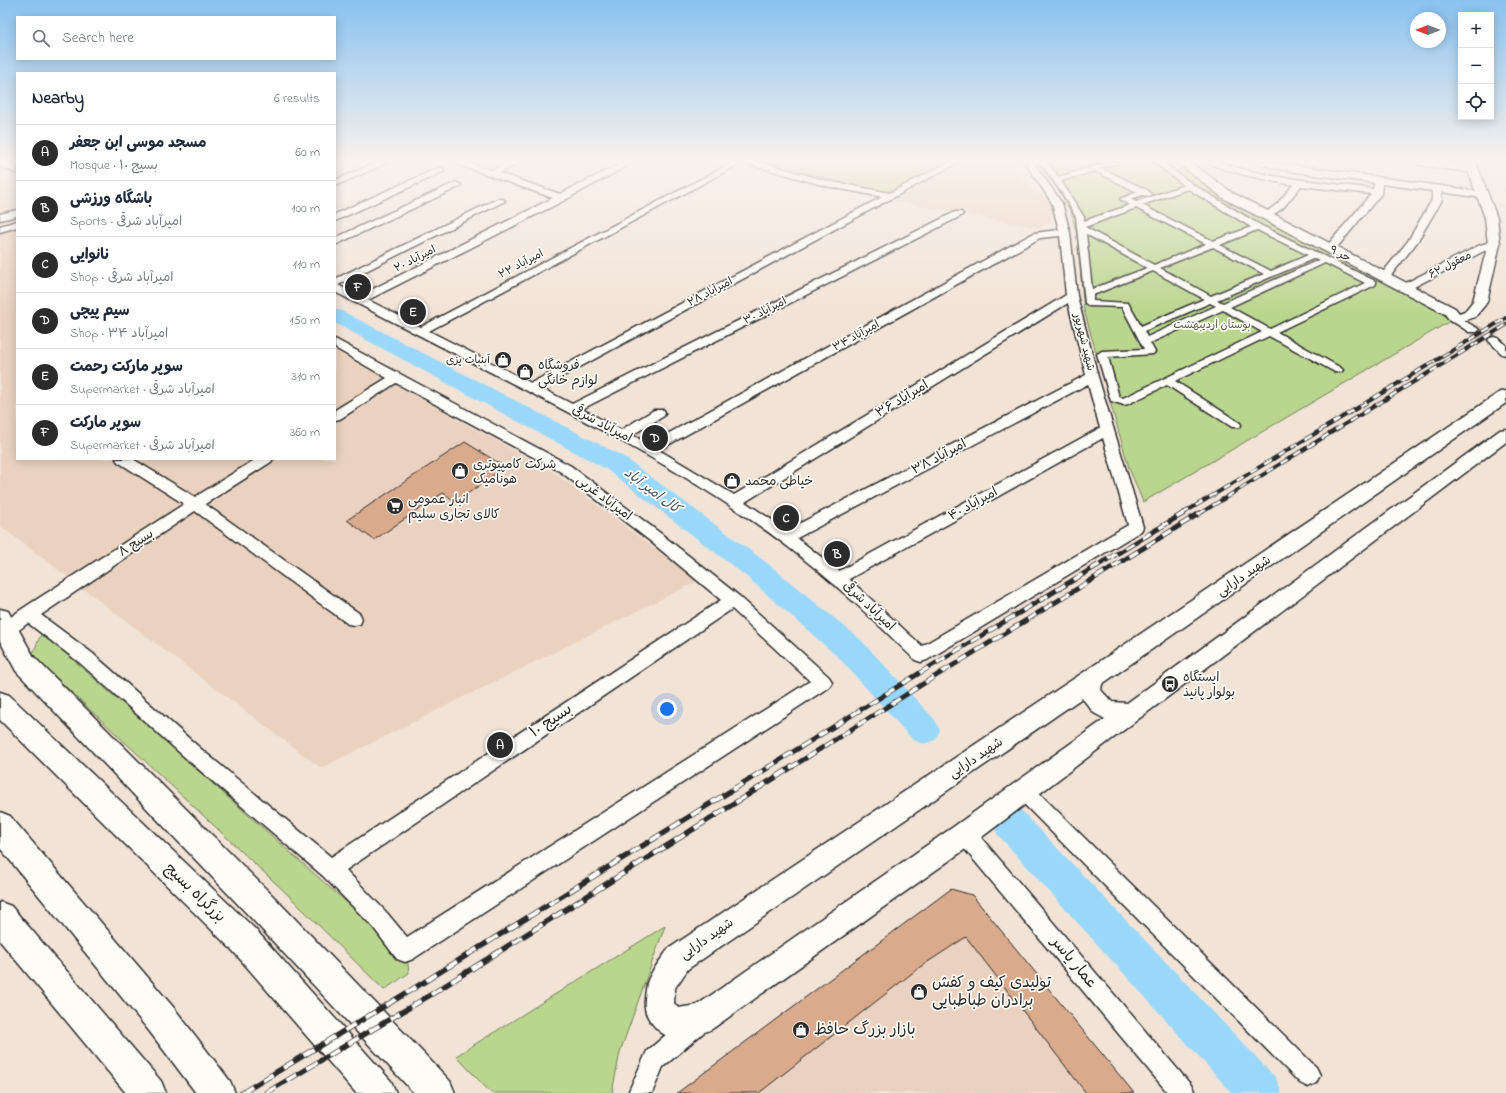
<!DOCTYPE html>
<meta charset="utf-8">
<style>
body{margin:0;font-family:"Indie Flower","Playpen Sans Arabic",sans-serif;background:#f2f2f3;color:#1f2937}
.controls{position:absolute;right:12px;top:12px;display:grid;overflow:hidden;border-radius:0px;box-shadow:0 2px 10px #0003}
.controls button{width:36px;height:36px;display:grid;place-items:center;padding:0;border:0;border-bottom:1px solid #e0e1e3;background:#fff;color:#1f2937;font:20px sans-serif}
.compass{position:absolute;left:1410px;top:12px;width:36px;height:36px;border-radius:50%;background:#fff;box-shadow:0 2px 10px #0003;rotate:270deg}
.you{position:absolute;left:667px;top:709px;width:14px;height:14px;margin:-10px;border:3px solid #fff;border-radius:50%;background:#1a73e8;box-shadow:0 0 0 6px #1a73e833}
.badge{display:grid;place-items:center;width:26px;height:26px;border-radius:50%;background:#2b2b2b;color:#fff;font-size:13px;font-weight:700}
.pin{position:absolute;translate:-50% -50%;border:2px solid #fff;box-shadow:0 1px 4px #0006}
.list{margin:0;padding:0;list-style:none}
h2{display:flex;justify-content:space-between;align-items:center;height:52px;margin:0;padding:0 16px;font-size:17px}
h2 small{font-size:13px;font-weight:400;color:#747a83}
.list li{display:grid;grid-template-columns:26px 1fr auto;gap:12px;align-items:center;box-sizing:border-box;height:56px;padding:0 16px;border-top:1px solid #e0e1e3}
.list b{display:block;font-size:15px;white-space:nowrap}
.list p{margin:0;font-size:13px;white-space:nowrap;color:#747a83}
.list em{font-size:13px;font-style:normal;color:#747a83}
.icon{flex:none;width:22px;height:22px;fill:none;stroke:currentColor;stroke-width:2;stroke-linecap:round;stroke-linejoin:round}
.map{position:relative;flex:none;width:1506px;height:1093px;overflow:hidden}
.search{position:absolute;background:#fff;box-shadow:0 2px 10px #0003;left:16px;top:16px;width:320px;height:44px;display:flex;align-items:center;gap:10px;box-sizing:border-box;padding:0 14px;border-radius:0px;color:#747a83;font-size:15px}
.panel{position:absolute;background:#fff;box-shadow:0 2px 10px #0003;left:16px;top:72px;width:320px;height:388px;border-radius:0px}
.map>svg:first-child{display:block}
</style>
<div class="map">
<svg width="1506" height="1093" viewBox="0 0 1506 1093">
<rect width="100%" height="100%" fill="#f2e3d7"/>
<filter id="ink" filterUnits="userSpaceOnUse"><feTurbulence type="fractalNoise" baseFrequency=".025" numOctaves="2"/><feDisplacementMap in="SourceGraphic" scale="8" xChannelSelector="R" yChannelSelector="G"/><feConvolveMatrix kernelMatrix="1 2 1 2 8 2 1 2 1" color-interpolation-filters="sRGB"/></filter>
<g filter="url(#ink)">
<path fill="#ebd2c0" d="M965 162H1005L1039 194 1046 196 1053 208V215L1050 221 1040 228 890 200 942 172 946 173Z
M0 164 17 173V459H335V351L553 472 698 581 321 768 0 526Z
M951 889 972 895 1134 1093H677Z"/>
<path fill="#bad58d" stroke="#72805c" d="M766 162H938L942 165 884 193Z
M1037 162H1177L1212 191 1262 219 1442 312 1452 320 1143 502 1129 468 1084 310 1077 236 1072 215 1061 194Z
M42 632 407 956 409 973 384 990 286 893 36 659 33 653Z
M665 926 620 1052 612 1093H491L456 1056Z"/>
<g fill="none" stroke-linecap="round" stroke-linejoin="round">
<path fill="#9ad8fb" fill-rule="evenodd" d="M335 309 342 311 624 457 767 563 861 640 935 720 940 730 935 740 924 744 913 740 839 658 747 577 606 469 335 323Z
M1010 806 1022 811 1276 1078 1282 1093H1232L998 835 992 823 998 811Z"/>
</g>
<path fill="#daaa8c" stroke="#2b2b2b" d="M465 442 505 467 456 502 443 493 374 540 347 520Z
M951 889 972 895 1134 1093H1086L966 937 920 967 759 1093H677Z"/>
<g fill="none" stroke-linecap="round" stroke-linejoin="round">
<path stroke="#cabeb5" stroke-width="13" stroke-dasharray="13 6" stroke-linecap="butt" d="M1473 330 1494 340"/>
<g stroke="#2b2b2b" stroke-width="3">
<path id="pedestrian" d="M1040 162H1047L1058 177 1108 162H1118L1117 163 1101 168 1147 190 1151 194 1150 196 1143 195 1130 199 1136 202 1184 185 1154 162H1162L1192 184 1260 225 1375 281 1376 283 1375 285 1277 332 1341 368 1343 370 1341 372H1335L1269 336 1175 381 1240 423 1241 425 1240 427H1232L1167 385 1128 404 1124 405 1111 401 1097 354 1102 351 1144 349 1122 307 1089 306 1085 303 1076 217 1062 193ZM1095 171 1137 192 1120 199 1130 205 1084 221V217L1061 181ZM1188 189 1251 227 1213 241 1142 205ZM1136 208 1206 244 1154 265 1085 227ZM1257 230 1308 255 1271 271 1220 245ZM1086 234 1147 268 1092 289ZM1213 247 1264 274 1211 296 1160 268ZM1315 258 1319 260 1223 303 1217 300ZM1325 263 1365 283 1270 329 1230 307ZM1153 271 1204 299 1141 326 1128 303 1093 301V295ZM1210 303 1216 306 1147 337 1144 331ZM1223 310 1262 332 1123 398 1119 397 1108 357 1153 354 1155 352 1150 343Z"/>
</g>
<g stroke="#2b2b2b" stroke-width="3">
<path id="minor" d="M0 162H6L17 167V174L0 166Z
M378 162H389L335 186V180Z
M456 162H468L491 170 507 162H518L517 164 499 173 560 194 624 162H634L565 200 368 300 421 327 733 162H743L429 331 531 383 882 197 826 186 748 164 747 162H760L827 181 890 193 949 162H959L541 388 572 404 955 212H961L963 214 961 216 582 409 621 430 654 410H664L665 413 664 416 632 435 649 444 1034 233 1059 230 1052 203 1025 162H1033L1062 203 1070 233 1077 296 1098 377 1143 527 1141 531 927 660 921 662 915 660C873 619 830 578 783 543 705 484 619 439 533 394 467 360 401 326 335 292V279L497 199H503L505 201 338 285 359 296 553 198 457 164ZM1060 236 1066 295 734 495 659 450 1040 238ZM1068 303 1086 375 787 530 745 502ZM1088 384 1100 428 839 571 797 538ZM1103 438 1128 525 922 646 849 579Z
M1209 162H1220L1235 167 1272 176 1373 189 1374 183 1296 172 1260 165 1256 162H1272L1483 192 1488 195 1483 198 1441 192 1442 200 1417 242 1389 278 1385 279 1380 276 1408 241 1432 200V191L1382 184 1381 194 1334 251 1330 252 1325 249 1326 247 1371 194 1301 186 1283 208 1267 219 1264 218 1262 216 1264 214 1277 204 1293 185C1264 180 1237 174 1210 164Z
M1415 162H1436L1474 167 1478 170 1474 173 1419 165Z
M440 167 444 170 443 172 335 221V214Z
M456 182 461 185 459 187 335 245V238Z
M17 210V216L0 220V214Z
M17 221V227L0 232V226Z
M1494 241 1499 244 1498 246 1488 249 1410 289H1402L1401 287 1402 285 1480 245Z
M1456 316 1477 328 1479 330 1477 332H1469L1452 321 1450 319 1452 317Z
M1494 337 1498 338 1506 345V355L1502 354 1488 340 1490 338Z
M335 339 571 466 660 533 739 596 829 677 832 682 829 687 413 959 405 962 397 959 373 927 323 876 189 761 80 663 28 623C20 629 12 637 1 634L0 627 1 624 22 609 184 504 118 462 116 459H133L195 497 256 459H273L271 462 205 504 360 614 362 619 360 624 354 625 348 624 195 511 41 615 92 653 201 749 331 857 721 600 650 541 561 472 396 383 340 419 335 420V410L387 378 335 348ZM732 609 810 681 407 937 387 913 346 870Z
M1023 781 1030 784 1316 1067 1320 1075 1316 1083 1308 1087 1300 1083 1016 796 1014 790 1016 784Z
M965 824 972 827 1191 1085 1195 1093H1168L958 841 955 834 958 827Z
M696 1013 704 1016 707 1024 704 1032 663 1067 652 1093H628L647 1051 688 1016Z"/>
</g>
<g stroke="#2b2b2b" stroke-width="3">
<path id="tertiary" d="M1177 162H1190L1231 192 1455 308 1459 313 1465 311 1473 301 1488 244 1485 218 1465 162H1476L1497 218 1500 244 1487 302 1485 305 1475 317 1456 323 1451 322 1445 314 1223 198Z
M1506 391V403L1102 684 1101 690 1112 702 1127 703 1500 430 1506 429V442L974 843 712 1029C701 1034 686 1038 673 1037 661 1037 646 1019 645 1008 644 1001 646 990 647 983 651 971 661 960 668 949L1084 672 1500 392ZM1082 698 1094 713 1105 719 956 825 697 1005 678 1008 674 1003 675 988 688 969Z"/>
</g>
<g stroke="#2b2b2b" stroke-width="3">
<path id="secondary" d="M0 609 8 611 34 657 275 898 450 1081 455 1093H414L253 920 16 671 0 641Z
M0 902 11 906 161 1081 166 1093H126L0 941Z"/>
</g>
<g stroke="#2b2b2b" stroke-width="3">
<path id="trunk" d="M0 692 9 695 255 929 391 1081 396 1093H356L233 951 0 720Z
M0 812 10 816 174 1008 230 1081 235 1093H196L150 1032 0 848Z"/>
</g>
<use href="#pedestrian" fill="#fdfcf7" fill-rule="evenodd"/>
<use href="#minor" fill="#fdfcf7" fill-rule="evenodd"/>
<use href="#tertiary" fill="#fdfcf7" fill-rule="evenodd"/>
<use href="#secondary" fill="#fdfcf7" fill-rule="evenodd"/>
<use href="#trunk" fill="#fdfcf7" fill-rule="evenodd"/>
<g stroke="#2b2b2b" stroke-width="4">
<path id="rail-far2" d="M1182 514 1506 318
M1199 514 1506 325"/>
</g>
<g stroke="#2b2b2b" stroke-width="5">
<path id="rail-far1" d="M767 768 918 674 1184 513
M790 768 926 682 1200 513"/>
</g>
<g stroke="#2b2b2b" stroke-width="5.5">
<path id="rail" d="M242 1093 416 987 769 767
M266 1093 427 997 792 767"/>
</g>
<use href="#rail-far2" stroke="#fdfcf7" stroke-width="2.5" stroke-dasharray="8" stroke-linecap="butt"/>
<use href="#rail-far1" stroke="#fdfcf7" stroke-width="3.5" stroke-dasharray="10" stroke-linecap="butt"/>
<use href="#rail" stroke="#fdfcf7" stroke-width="4" stroke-dasharray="12" stroke-linecap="butt"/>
</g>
</g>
<linearGradient id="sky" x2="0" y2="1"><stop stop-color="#89c2f0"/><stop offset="0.51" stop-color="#f9f2ed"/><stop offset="1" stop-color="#f9f2ed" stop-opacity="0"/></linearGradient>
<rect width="1506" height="315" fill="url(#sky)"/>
<defs>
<g id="shop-disc" transform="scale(0.9)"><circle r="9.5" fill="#2b2b2b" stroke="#fdfcf7"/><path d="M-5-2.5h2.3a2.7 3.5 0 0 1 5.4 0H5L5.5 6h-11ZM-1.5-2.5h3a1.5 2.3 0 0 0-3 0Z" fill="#fff"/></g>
<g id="supermarket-disc" transform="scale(0.9)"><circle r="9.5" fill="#2b2b2b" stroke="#fdfcf7"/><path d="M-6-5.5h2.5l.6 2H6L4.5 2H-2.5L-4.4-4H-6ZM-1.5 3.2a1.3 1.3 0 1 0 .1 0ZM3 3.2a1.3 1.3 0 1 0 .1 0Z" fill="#fff"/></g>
<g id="bus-disc" transform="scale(0.9)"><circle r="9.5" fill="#2b2b2b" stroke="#fdfcf7"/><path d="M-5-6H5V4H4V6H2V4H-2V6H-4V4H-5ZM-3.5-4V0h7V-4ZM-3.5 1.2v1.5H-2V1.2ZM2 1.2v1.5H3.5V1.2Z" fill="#fff"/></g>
</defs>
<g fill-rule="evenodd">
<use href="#shop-disc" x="503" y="360"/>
<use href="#shop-disc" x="525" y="372"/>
<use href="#shop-disc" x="460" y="471"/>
<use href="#shop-disc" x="732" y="481"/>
<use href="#supermarket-disc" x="395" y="506"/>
<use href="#bus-disc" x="1170" y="684"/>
<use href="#shop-disc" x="919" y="992"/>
<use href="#shop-disc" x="801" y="1030"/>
</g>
<g text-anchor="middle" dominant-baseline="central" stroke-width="3.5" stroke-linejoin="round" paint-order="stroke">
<g font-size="11" fill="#2b2b2b" stroke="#fdfcf7">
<text transform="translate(1340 254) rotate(27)">حر ۹</text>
<text transform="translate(415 259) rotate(-27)">امیرآباد ۲۰</text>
<text transform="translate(521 264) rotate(-28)">امیرآباد ۲۲</text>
<text transform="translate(1450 265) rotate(-27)">معقول ۶۲</text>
<text transform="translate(710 292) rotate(-28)">امیرآباد ۲۸</text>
<text transform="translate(765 311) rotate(-27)">امیرآباد ۳۰</text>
<text transform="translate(856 336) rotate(-29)">امیرآباد ۳۴</text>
<text transform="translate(1084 342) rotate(76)">شهید شهریور</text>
</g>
<g font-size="11" fill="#565e48" stroke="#fdfcf7">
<text x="1212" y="325">بوستان اردیبهشت</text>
</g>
<g font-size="11" fill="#2b2b2b" stroke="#fdfcf7" text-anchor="end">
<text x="490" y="360">آبنبات پزی</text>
</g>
<g font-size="13" fill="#2b2b2b" stroke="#fdfcf7" text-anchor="start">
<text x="538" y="365">فروشگاه<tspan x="538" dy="15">لوازم خانگی</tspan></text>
<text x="473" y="464">شرکت کامپیوتری<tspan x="473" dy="15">هونامیک</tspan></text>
<text x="745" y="481">خیاطی محمد</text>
<text x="408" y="499">انبار عمومی<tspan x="408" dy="15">کالای تجاری سلیم</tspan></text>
<text x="1183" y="677">ایستگاه<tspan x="1183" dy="15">بولوار پانیذ</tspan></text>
</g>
<g font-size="13" fill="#2b2b2b" stroke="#fdfcf7">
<text transform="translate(902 399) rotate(-31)">امیرآباد ۳۶</text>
<text transform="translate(602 424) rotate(28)">امیرآباد شرقی</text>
<text transform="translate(939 457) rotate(-28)">امیرآباد ۳۸</text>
<text transform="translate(604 498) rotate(37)">امیرآباد غربی</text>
<text transform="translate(973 504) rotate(-29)">امیرآباد ۴۰</text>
<text transform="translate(136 543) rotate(-33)">بسیج ۸</text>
<text transform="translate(1244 576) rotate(-34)">شهید دارایی</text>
<text transform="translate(869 606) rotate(43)">امیرآباد شرقی</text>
<text transform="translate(976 758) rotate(-34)">شهید دارایی</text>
<text transform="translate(707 939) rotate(-35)">شهید دارایی</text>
</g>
<g font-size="14" font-style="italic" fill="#47565f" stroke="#fdfcf7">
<text transform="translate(652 491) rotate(37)">کال امیر آباد</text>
</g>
<g font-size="16" fill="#2b2b2b" stroke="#fdfcf7">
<text transform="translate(551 721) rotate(-34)">بسیج ۱۰</text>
<text transform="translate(195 893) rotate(44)">بزرگراه بسیج</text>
<text transform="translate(1074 963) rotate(50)">عمار یاسر</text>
</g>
<g font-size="16" fill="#2b2b2b" stroke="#fdfcf7" text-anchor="start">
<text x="932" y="983">تولیدی کیف و کفش<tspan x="932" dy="18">برادران طباطبایی</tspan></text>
<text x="814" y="1030">بازار بزرگ حافظ</text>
</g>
</g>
</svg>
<div class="controls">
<button>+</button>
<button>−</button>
<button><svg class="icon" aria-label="locate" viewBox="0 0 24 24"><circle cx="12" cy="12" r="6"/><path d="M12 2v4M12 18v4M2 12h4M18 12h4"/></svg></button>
</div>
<svg class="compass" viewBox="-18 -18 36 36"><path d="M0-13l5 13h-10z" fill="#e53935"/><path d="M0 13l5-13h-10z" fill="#747a83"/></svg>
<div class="you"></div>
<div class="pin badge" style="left:500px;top:745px">A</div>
<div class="pin badge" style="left:837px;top:554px">B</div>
<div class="pin badge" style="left:786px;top:518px">C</div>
<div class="pin badge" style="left:655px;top:438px">D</div>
<div class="pin badge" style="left:413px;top:312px">E</div>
<div class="pin badge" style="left:358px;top:287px">F</div>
<div class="search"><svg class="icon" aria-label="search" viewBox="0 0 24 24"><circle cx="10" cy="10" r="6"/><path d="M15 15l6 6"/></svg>Search here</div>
<section class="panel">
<h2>Nearby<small>6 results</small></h2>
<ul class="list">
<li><span class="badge">A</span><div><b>مسجد موسی ابن جعفر</b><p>Mosque · بسیج ۱۰</p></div><em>60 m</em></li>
<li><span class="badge">B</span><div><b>باشگاه ورزشی</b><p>Sports · امیرآباد شرقی</p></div><em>100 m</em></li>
<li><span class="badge">C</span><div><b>نانوایی</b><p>Shop · امیرآباد شرقی</p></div><em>110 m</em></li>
<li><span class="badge">D</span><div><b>سیم پیچی</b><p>Shop · امیرآباد ۳۴</p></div><em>150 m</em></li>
<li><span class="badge">E</span><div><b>سوپر مارکت رحمت</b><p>Supermarket · امیرآباد شرقی</p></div><em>310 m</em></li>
<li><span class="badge">F</span><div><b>سوپر مارکت</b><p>Supermarket · امیرآباد شرقی</p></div><em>360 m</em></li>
</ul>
</section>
</div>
